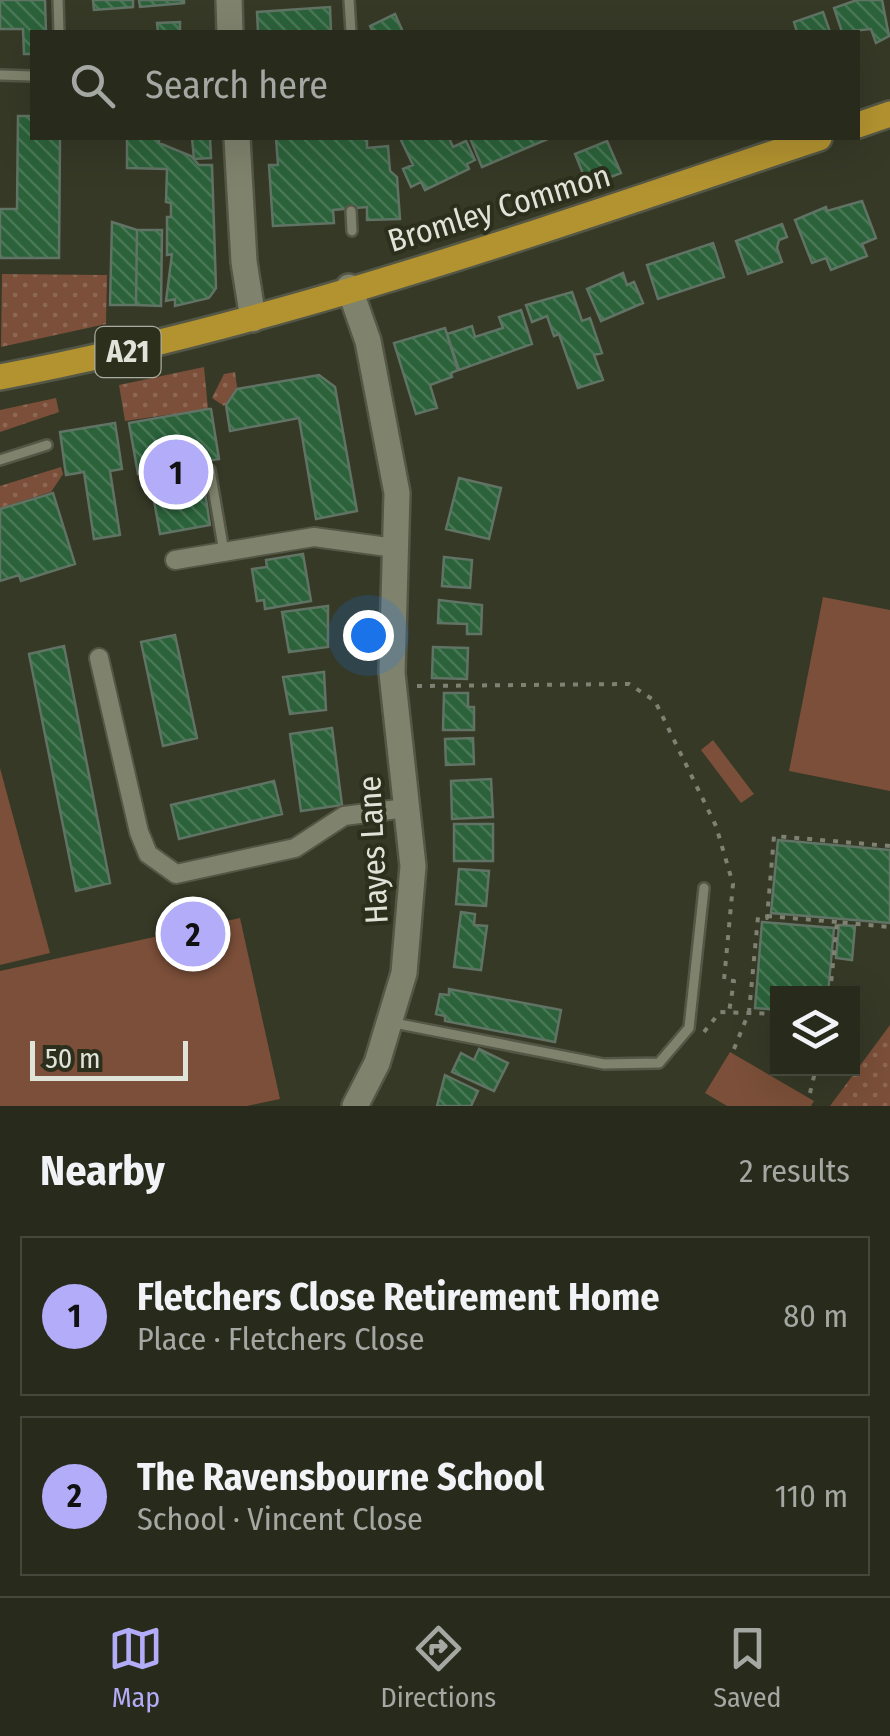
<!DOCTYPE html>
<meta charset="utf-8">
<style>
body{margin:0;font-family:"Fira Sans Condensed",sans-serif;background:#343729;color:#f1f3f6}
.controls{position:absolute;right:30px;bottom:30px;display:grid;overflow:hidden;border-radius:0px;box-shadow:0 10px 40px #0002}
.controls button{width:90px;height:90px;display:grid;place-items:center;padding:0;border:0;border-bottom:2px solid #44473b;background:#282b1c;color:#f1f3f6;font:50px sans-serif}
.scale{position:absolute;left:30px;bottom:25px;width:158px;box-sizing:border-box;padding-left:10px;border:5px solid #e0e3d7;border-top:0;font-size:28px;line-height:35px;white-space:nowrap;color:#e0e3d7;-webkit-text-stroke:8px #2c2f1c;paint-order:stroke}
.you{position:absolute;left:368px;top:635px;width:35px;height:35px;margin:-25px;border:8px solid #fff;border-radius:50%;background:#1a73e8;box-shadow:0 0 0 15px #1a73e833}
.badge{display:grid;place-items:center;width:65px;height:65px;border-radius:50%;background:#b3acf9;color:#111;font-size:32px;font-weight:700}
.pin{position:absolute;translate:-50% -50%;border:5px solid #fff;box-shadow:0 2px 10px #0006}
.list{margin:0;padding:0;list-style:none}
h2{display:flex;justify-content:space-between;align-items:center;height:130px;margin:0;padding:0 40px;font-size:42px}
h2 small{font-size:32px;font-weight:400;color:#a5a7a3}
.list li{display:grid;grid-template-columns:65px 1fr auto;gap:30px;align-items:center;box-sizing:border-box;height:160px;margin:0 20px 20px;padding:0 20px;border:2px solid #44473b;border-radius:0px}
.list b{display:block;font-size:38px;white-space:nowrap}
.list p{margin:0;font-size:32px;white-space:nowrap;color:#a5a7a3}
.list em{font-size:32px;font-style:normal;color:#a5a7a3}
.icon{flex:none;width:55px;height:55px;fill:none;stroke:currentColor;stroke-width:2;stroke-linecap:round;stroke-linejoin:round}
.map{position:relative;flex:none;width:890px;height:1106px;overflow:hidden}
.search{position:absolute;background:#282b1c;box-shadow:0 10px 40px #0002;left:30px;right:30px;top:30px;height:110px;display:flex;align-items:center;gap:25px;box-sizing:border-box;padding:0 35px;border-radius:0px;color:#a5a7a3;font-size:38px}
.sheet{height:490px;background:#282b1c}
nav{display:flex;justify-content:space-around;align-items:center;box-sizing:border-box;height:140px;border-top:2px solid #44473b;background:#282b1c;font-size:28px;color:#a5a7a3}
nav a{display:grid;justify-items:center;gap:5px}
nav .on{color:#b3acf9}
.map>svg:first-child{display:block}
</style>
<div class="map">
<svg width="890" height="1106" viewBox="0 0 890 1106">
<defs>
<pattern id="grass-dots" width="8" height="8" patternUnits="userSpaceOnUse" patternTransform="scale(2.5)"><rect width="8" height="8" fill="#7b4f39"/><path d="M2 2h.1M6 6h.1" fill="none" stroke="#8d6855" stroke-width="1.8" stroke-linecap="round"/></pattern>
<pattern id="building-back-hatch" width="6" height="6" patternUnits="userSpaceOnUse" patternTransform="scale(2.5)"><rect width="6" height="6" fill="#2b623a"/><path d="M-1 5l2 2M0 0l6 6M5-1l2 2" fill="none" stroke="#497856"/></pattern>
</defs>
<rect width="100%" height="100%" fill="#363926"/>
<path fill="url(#grass-dots)" d="M2 274 107 275 106 324 1 347Z
M204 367 208 409 125 421 119 385Z
M235 372 237 387 224 406 212 398 224 374Z
M56 398 59 412 0 432V410Z
M61 467 63 474 51 492 0 508V486Z
M890 1025V1106H830Z"/>
<path fill="#7b4f39" d="M823 597 890 610V791L789 771Z
M713 740 754 794 741 803 701 750Z
M0 768 50 953 0 965Z
M240 918 280 1099 247 1106H0V971Z
M730 1052 814 1101 811 1106H727L705 1093Z"/>
<path fill="url(#building-back-hatch)" stroke="#607364" stroke-width="2.5" d="M0 0H45L46 32H32V54H24L23 29H0Z
M93 0H133V7L94 10Z
M139 0H184V3L140 7Z
M857 0H882L889 36 876 43 871 29 842 32 834 8Z
M330 7 331 32H258L257 12Z
M823 12 830 32H797L794 22Z
M395 14 403 32H373L370 26Z
M180 22V32H141H158L157 23Z
M18 116H32V138H60L59 258H0V209H17Z
M127 138H159V143L191 156 199 165H212L216 288 209 298 175 306V299L166 301 172 254 167 255V217H171V203L166 202 167 169 127 168Z
M192 138H210L211 158 194 159Z
M276 138 367 139V148L388 146 390 171 397 177 400 219 367 220V207L333 210 334 223 273 226 269 165H278Z
M400 138H449L453 147 466 141 475 160 467 164 469 169 425 190 421 182 411 187 403 169 413 165Z
M470 138H550L482 167Z
M607 141 621 173 588 186 575 154Z
M862 201 876 238 862 244 867 256 831 270 826 258 812 263 795 220 826 207 827 211Z
M112 222 137 230 136 305H110Z
M782 224 787 237 779 240 777 248 782 262 748 274 736 241Z
M137 230H162L161 306 136 305Z
M713 243 724 277 658 299 647 265Z
M623 273 627 285 634 282 643 303 601 321 587 289Z
M572 292 582 321 590 318 602 353 594 355 603 380 578 388 559 334 554 336 547 316 532 322 526 305Z
M521 310 532 344 459 370 447 334 472 326 475 337 503 328 499 317Z
M445 328 458 370 451 373 452 377 430 385 437 408 416 414 394 343Z
M319 375 335 387 357 511 316 519 299 418 230 431 226 405 237 389Z
M208 409H211L219 459 184 465 188 488 204 486 210 525 160 534 153 495 170 492 166 469 138 474 129 423Z
M115 423 122 469 110 471 120 535 94 539 84 472 66 475 60 432Z
M459 478 501 488 489 539 446 529Z
M53 493 75 564 21 581 19 575 0 581V509Z
M303 554 311 601 265 609 264 600 257 601 252 569 267 567 266 560Z
M444 557 472 560 470 588 442 586Z
M439 600 482 605 481 634H467V624L438 623Z
M328 606V647L289 652 282 612Z
M175 635 197 738 163 746 141 642Z
M64 646 110 883 76 891 29 654Z
M433 647 468 648 467 679 432 678Z
M324 672 326 710 290 714 283 677Z
M444 693H468V707H474V730H443Z
M332 728 342 805 301 811 290 734Z
M473 738 474 764 446 765 445 739Z
M491 779 493 817 452 819 451 781Z
M274 781 282 814 179 839 171 805Z
M454 824H493V861H454Z
M778 840 890 850V923L771 913Z
M459 869 489 871 486 906 456 904Z
M461 912 475 914 474 925 487 926 481 970 454 967Z
M762 922 834 928 828 994H778V1010L755 1008Z
M839 925 855 926 852 960 836 958Z
M449 989 561 1010 555 1042 445 1021V1016L436 1014 440 994 449 995Z
M479 1049 508 1063 494 1091 452 1072 461 1053 474 1060Z
M445 1075 478 1091 471 1106H437Z"/>
<g fill="none" stroke-linecap="round" stroke-linejoin="round">
<g stroke="#545746" stroke-width="14">
<path id="service" d="M58 0 59 32
M349 0 351 32
M0 75 32 76
M351 211 352 231
M0 460 47 445
M210 470 224 552
M394 1023 604 1064 659 1063 689 1028 704 888"/>
</g>
<g stroke="#545746" stroke-width="22">
<path id="minor" d="M175 560 314 537 395 548
M99 658 139 832 148 854 176 874 295 848 344 816 406 808"/>
</g>
<g stroke="#545746" stroke-width="30">
<path id="secondary" d="M229 0 230 32
M237 138 244 262 253 319
M349 287 368 341 397 493 392 673 413 866 404 973 377 1063 355 1106"/>
</g>
<g stroke="#545746" stroke-width="30">
<path id="primary" d="M858 125 890 114
M0 377C280 324 549 228 819 138"/>
</g>
<path stroke="#7f8272" stroke-width="4" stroke-dasharray="5 8" stroke-linecap="butt" d="M417 686 629 684 655 701 716 826 733 884 724 980 734 981 729 1012
M767 916 837 922
M830 994 837 922 890 927
M704 1032 720 1012 778 1014
M734 1049 749 1012 758 917 767 918 774 836 890 846
M810 1093 816 1068"/>
<use href="#service" stroke="#7f836d" stroke-width="9"/>
<use href="#minor" stroke="#7f836d" stroke-width="18"/>
<use href="#secondary" stroke="#7f836d" stroke-width="25"/>
<use href="#primary" stroke="#b39330" stroke-width="25"/>
</g>
<g text-anchor="middle" dominant-baseline="central" stroke-width="8" stroke-linejoin="round" paint-order="stroke">
<rect fill="#2c2f1c" stroke="#aaad9f" stroke-width="2.5" x="95.5" y="327" width="65" height="50" rx="8"/>
<g font-size="30" font-weight="bold" fill="#e0e3d7">
<text x="128" y="352">A21</text>
</g>
<g font-size="32" fill="#e0e3d7" stroke="#2c2f1c">
<text transform="translate(499 208) rotate(-17)">Bromley Common</text>
<text transform="translate(373 850) rotate(-93)">Hayes Lane</text>
</g>
</g>
</svg>
<div class="controls">
<button><svg class="icon" aria-label="layers" viewBox="0 0 24 24"><path d="M12 4l9 5-9 5-9-5zM3 14l9 5 9-5"/></svg></button>
</div>
<div class="scale">50 m</div>
<div class="you"></div>
<div class="pin badge" style="left:176px;top:472px">1</div>
<div class="pin badge" style="left:193px;top:934px">2</div>
<div class="search"><svg class="icon" aria-label="search" viewBox="0 0 24 24"><circle cx="10" cy="10" r="6"/><path d="M15 15l6 6"/></svg>Search here</div>
</div>
<section class="sheet">
<h2>Nearby<small>2 results</small></h2>
<ul class="list">
<li><span class="badge">1</span><div><b>Fletchers Close Retirement Home</b><p>Place · Fletchers Close</p></div><em>80 m</em></li>
<li><span class="badge">2</span><div><b>The Ravensbourne School</b><p>School · Vincent Close</p></div><em>110 m</em></li>
</ul>
</section>
<nav>
<a class="on"><svg class="icon" aria-label="map" viewBox="0 0 24 24"><path d="M3 6l6-2 6 2 6-2v14l-6 2-6-2-6 2zM9 4v14M15 6v14"/></svg>Map</a>
<a><svg class="icon" aria-label="directions" viewBox="0 0 24 24"><path d="M12 3l9 9-9 9-9-9zM9 14v-3h6M13 9l2 2-2 2"/></svg>Directions</a>
<a><svg class="icon" aria-label="saved" viewBox="0 0 24 24"><path d="M7 4h10v16l-5-4-5 4z"/></svg>Saved</a>
</nav>
